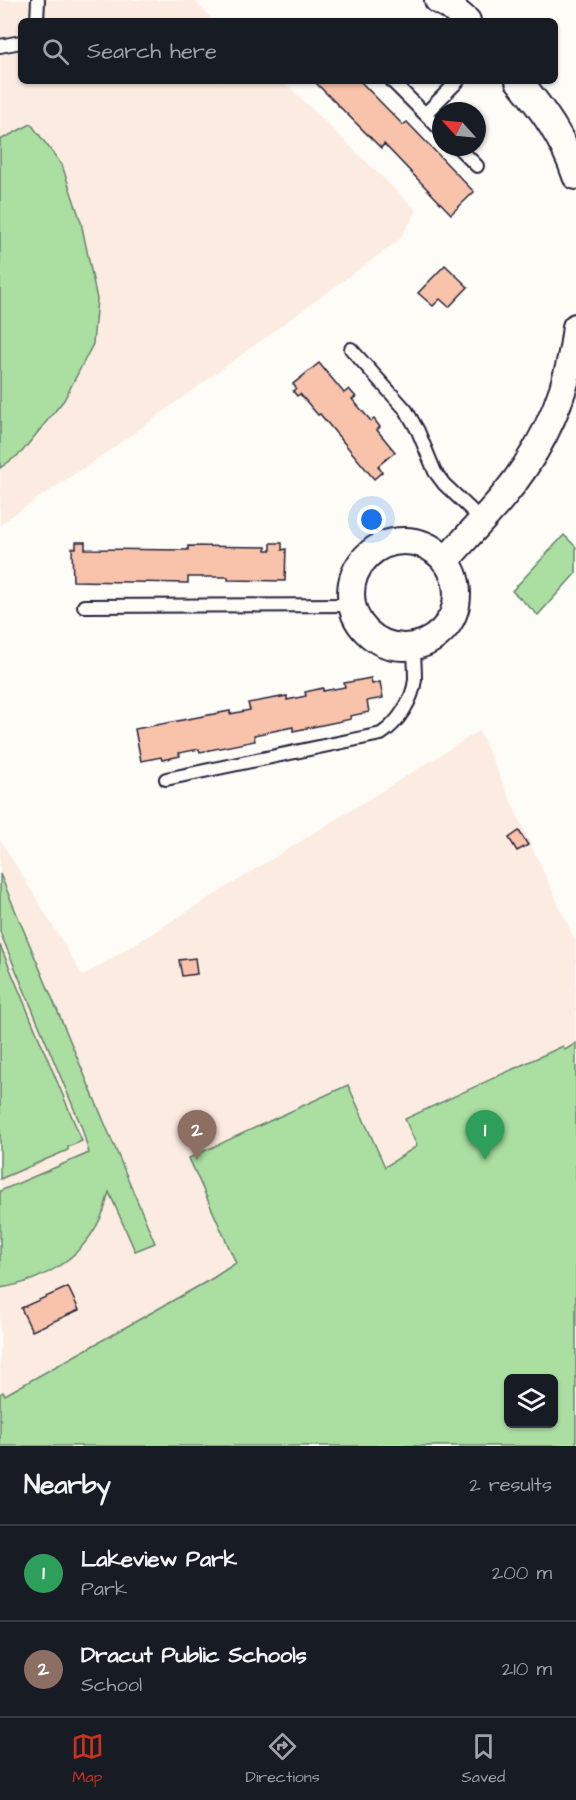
<!DOCTYPE html>
<style>
body{margin:0;font-family:"Architects Daughter",sans-serif;background:#242831;color:#f1f3f6}
.controls{position:absolute;right:18px;bottom:18px;display:grid;overflow:hidden;border-radius:9px;box-shadow:0 2px 4px #0004}
.controls button{width:54px;height:54px;display:grid;place-items:center;padding:0;border:0;border-bottom:2px solid #363941;background:#171b24;color:#f1f3f6;font:30px sans-serif}
.compass{position:absolute;left:432px;top:102px;width:54px;height:54px;border-radius:50%;background:#171b24;box-shadow:0 2px 4px #0004;rotate:297deg}
.you{position:absolute;left:372px;top:520px;width:21px;height:21px;margin:-15px;border:4px solid #fff;border-radius:50%;background:#1a73e8;box-shadow:0 0 0 9px #1a73e833}
.badge{display:grid;place-items:center;width:39px;height:39px;border-radius:50%;background:#c8321e;color:#fff;font-size:20px;font-weight:700}
.pin{position:absolute;translate:-50% -50px;filter:drop-shadow(0 2px 3px #0008)}
.pin::after{content:'';position:absolute;top:32px;width:21px;height:18px;background:inherit;clip-path:polygon(0 0,100% 0,50% 100%)}
.list{margin:0;padding:0;list-style:none}
h2{display:flex;justify-content:space-between;align-items:center;height:78px;margin:0;padding:0 24px;font-size:26px}
h2 small{font-size:20px;font-weight:400;color:#9ea1a6}
.list li{display:grid;grid-template-columns:39px 1fr auto;gap:18px;align-items:center;box-sizing:border-box;height:96px;padding:0 24px;border-top:2px solid #363941}
.list b{display:block;font-size:22px;white-space:nowrap}
.list p{margin:0;font-size:20px;white-space:nowrap;color:#9ea1a6}
.list em{font-size:20px;font-style:normal;color:#9ea1a6}
.icon{flex:none;width:33px;height:33px;fill:none;stroke:currentColor;stroke-width:2;stroke-linecap:round;stroke-linejoin:round}
.map{position:relative;flex:none;width:576px;height:1446px;overflow:hidden}
.search{position:absolute;background:#171b24;box-shadow:0 2px 4px #0004;left:18px;right:18px;top:18px;height:66px;display:flex;align-items:center;gap:15px;box-sizing:border-box;padding:0 21px;border-radius:9px;color:#9ea1a6;font-size:22px}
.sheet{height:270px;background:#171b24}
nav{display:flex;justify-content:space-around;align-items:center;box-sizing:border-box;height:84px;border-top:2px solid #363941;background:#171b24;font-size:16px;color:#9ea1a6}
nav a{display:grid;justify-items:center;gap:3px}
nav .on{color:#c8321e}
.map>svg:first-child{display:block}
</style>
<div class="map">
<svg width="576" height="1446" viewBox="0 0 576 1446">
<rect width="100%" height="100%" fill="#fdfcf7"/>
<filter id="ink" filterUnits="userSpaceOnUse"><feTurbulence type="fractalNoise" baseFrequency=".0167" numOctaves="2"/><feDisplacementMap in="SourceGraphic" scale="12" xChannelSelector="R" yChannelSelector="G"/><feConvolveMatrix kernelMatrix="1 2 1 2 8 2 1 2 1" color-interpolation-filters="sRGB"/></filter>
<g filter="url(#ink)">
<path fill="#fcebe0" d="M0 0H194L214 21H21V81H283L417 211 399 240 116 446 0 524Z
M479 731 576 943V1043L213 1278 0 1398V839L83 976Z"/>
<path fill="#abdfa1" stroke="#66806e" stroke-width="1.5" fill-rule="evenodd" d="M31 124 62 165 81 222 97 299 93 344 64 400 21 453 0 468V140Z
M564 535 576 547V573L538 615 512 591Z
M0 874 155 1243 135 1251 109 1192C107 1198 106 1204 104 1210 87 1255 46 1281 0 1288V1191L89 1153 82 1128 0 932Z
M0 945 82 1141 68 1147V1150L0 1179Z
M576 1043V1446H0V1394L3 1392 5 1395 213 1278 236 1263 189 1158 348 1085 385 1167 417 1146 405 1119 563 1046 565 1050ZM508 1378H554V1424H508Z"/>
<path fill="#f9c3ab" stroke="#22223b" stroke-width="1.5" d="M314 81H360L403 125 407 122 474 192 451 214 384 144 381 148Z
M445 265 468 287 449 307 440 299 433 306 418 293Z
M319 363 344 393 349 389 356 397 352 399 371 421 374 419 380 427 377 430 395 452 378 466 382 472 374 479 320 414 318 415 300 394 297 396 293 391 296 388 293 384Z
M76 542H85V549L188 550V546L266 547V550H271V543H282V550L286 549 285 581 228 580V577H188V583L73 581 72 548H76Z
M371 678 372 684 380 682 383 698 367 701 369 712 350 716 351 719 293 731V727L254 735 255 741 200 752 199 749 179 753 180 756 162 760 161 757 141 761 135 729 230 711V714L250 710 248 703 287 696V700L306 696 305 692 323 688V691L345 687 344 683Z
M519 831 528 845 517 851 509 838Z
M195 958 197 974 182 976 179 960Z
M68 1287 79 1310 32 1331 21 1308Z"/>
<g fill="none" stroke-linecap="round" stroke-linejoin="round">
<g stroke="#22223b" stroke-width="16">
<path id="lane" d="M37 21 38 0
M0 46 21 42
M392 81 441 130
M425 114 458 81
M458 147 477 166
M351 349 406 410 418 431 435 472 444 484 482 520
M84 606 353 605
M166 779 381 734C398 723 413 700 415 679 415 668 414 657 414 646"/>
</g>
<g stroke="#22223b" stroke-width="30">
<path id="street" d="M438 0 449 6 467 21
M519 81C543 110 564 139 576 176
M351 594a53 53 0 1 1 106 0a53 53 0 1 1-106 0Z
M445 561C464 540 483 520 501 499 543 449 569 392 576 327"/>
</g>
<use href="#lane" stroke="#fdfcf7" stroke-width="12"/>
<use href="#street" stroke="#fdfcf7" stroke-width="26"/>
</g>
</g>
</svg>
<div class="controls">
<button><svg class="icon" aria-label="layers" viewBox="0 0 24 24"><path d="M12 4l9 5-9 5-9-5zM3 14l9 5 9-5"/></svg></button>
</div>
<svg class="compass" viewBox="-18 -18 36 36"><path d="M0-13l5 13h-10z" fill="#e53935"/><path d="M0 13l5-13h-10z" fill="#9ea1a6"/></svg>
<div class="you"></div>
<div class="pin badge" style="left:485px;top:1160px;background:#2e9e5b">1</div>
<div class="pin badge" style="left:197px;top:1160px;background:#8d6e63">2</div>
<div class="search"><svg class="icon" aria-label="search" viewBox="0 0 24 24"><circle cx="10" cy="10" r="6"/><path d="M15 15l6 6"/></svg>Search here</div>
</div>
<section class="sheet">
<h2>Nearby<small>2 results</small></h2>
<ul class="list">
<li><span class="badge" style="background:#2e9e5b">1</span><div><b>Lakeview Park</b><p>Park</p></div><em>200 m</em></li>
<li><span class="badge" style="background:#8d6e63">2</span><div><b>Dracut Public Schools</b><p>School</p></div><em>210 m</em></li>
</ul>
</section>
<nav>
<a class="on"><svg class="icon" aria-label="map" viewBox="0 0 24 24"><path d="M3 6l6-2 6 2 6-2v14l-6 2-6-2-6 2zM9 4v14M15 6v14"/></svg>Map</a>
<a><svg class="icon" aria-label="directions" viewBox="0 0 24 24"><path d="M12 3l9 9-9 9-9-9zM9 14v-3h6M13 9l2 2-2 2"/></svg>Directions</a>
<a><svg class="icon" aria-label="saved" viewBox="0 0 24 24"><path d="M7 4h10v16l-5-4-5 4z"/></svg>Saved</a>
</nav>
